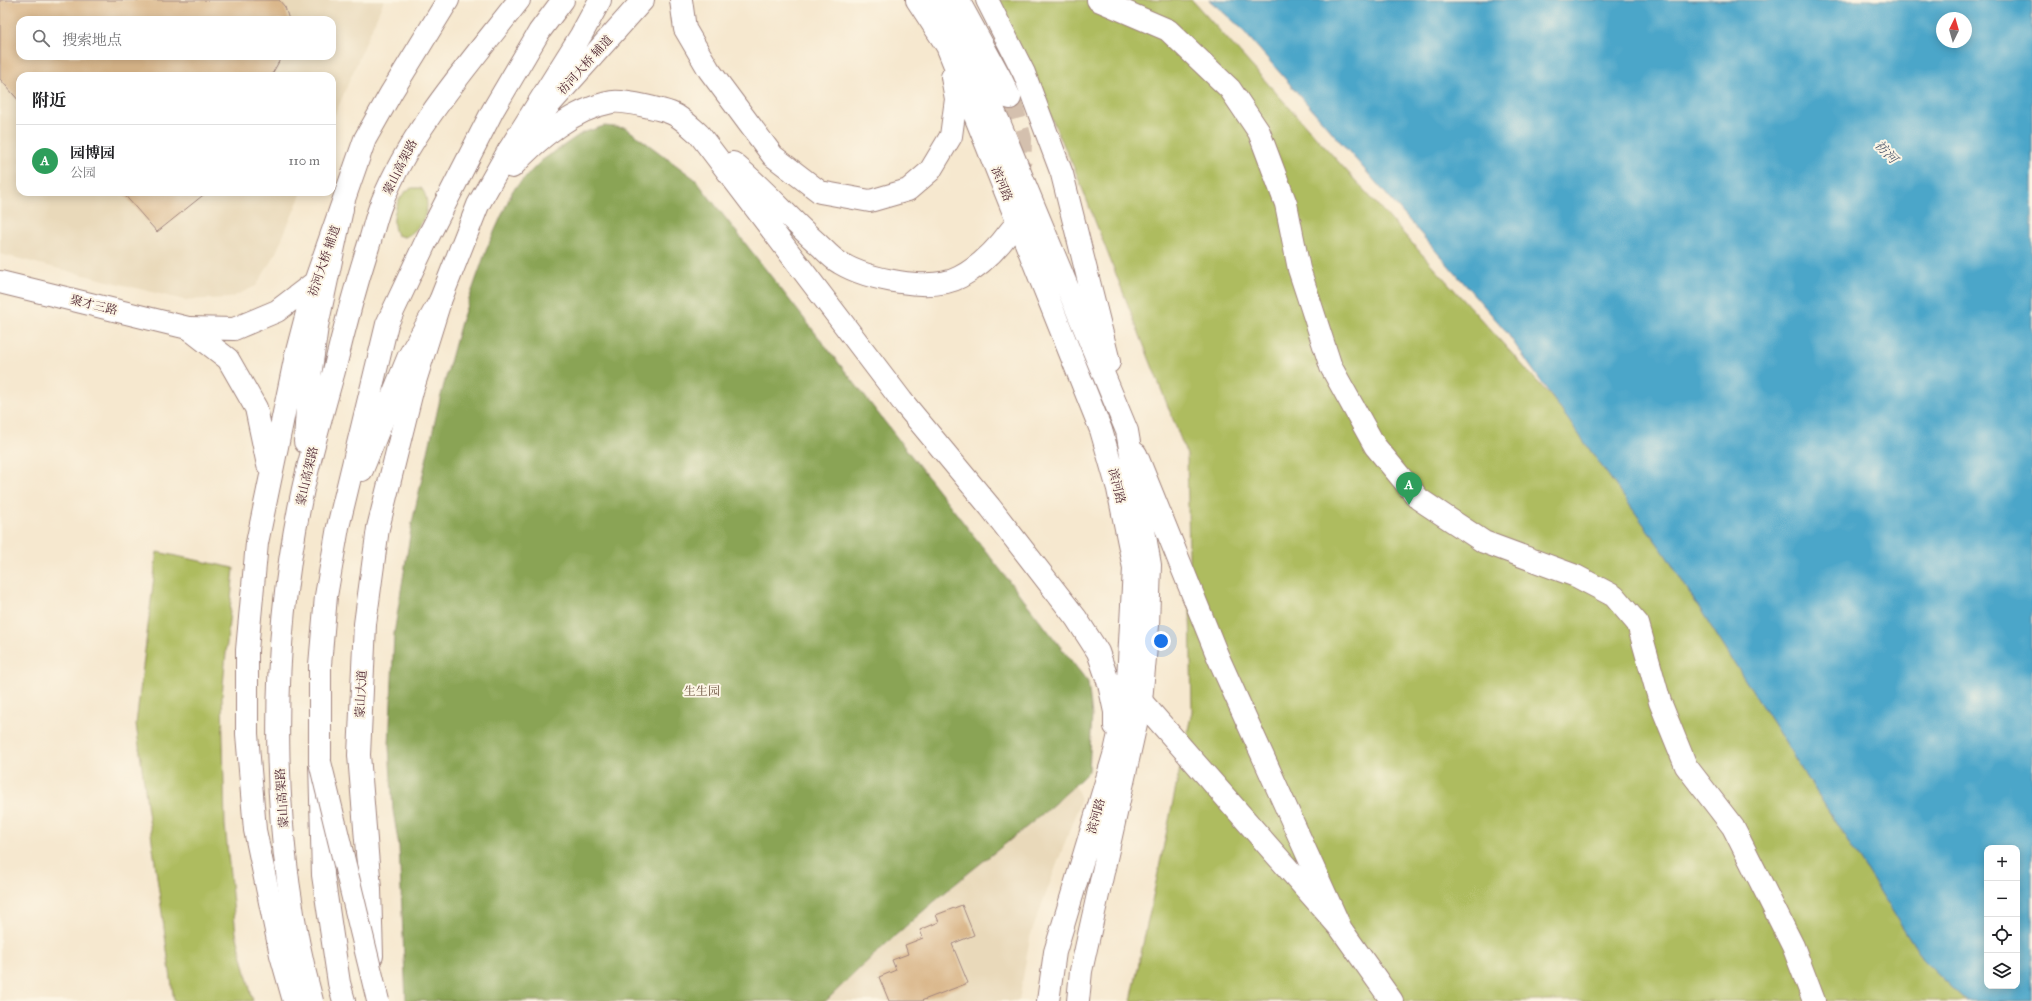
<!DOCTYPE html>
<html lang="zh">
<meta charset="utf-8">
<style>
body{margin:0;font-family:"IM FELL Great Primer","Noto Serif SC",serif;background:#f6f6f6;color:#202124}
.controls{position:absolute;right:12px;bottom:12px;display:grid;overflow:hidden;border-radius:8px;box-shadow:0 2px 10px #0003}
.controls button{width:36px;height:36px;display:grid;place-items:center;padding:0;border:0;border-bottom:1px solid #e0e0e0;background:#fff;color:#202124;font:20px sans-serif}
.compass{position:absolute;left:1936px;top:12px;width:36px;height:36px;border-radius:50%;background:#fff;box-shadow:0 2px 10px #0003;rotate:5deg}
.you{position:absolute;left:1161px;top:641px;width:14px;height:14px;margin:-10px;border:3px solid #fff;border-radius:50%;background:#1a73e8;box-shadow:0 0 0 6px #1a73e833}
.badge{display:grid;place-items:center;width:26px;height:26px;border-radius:50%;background:#d93025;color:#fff;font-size:13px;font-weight:700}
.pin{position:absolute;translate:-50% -33px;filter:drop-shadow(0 1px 2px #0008)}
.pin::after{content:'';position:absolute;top:21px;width:14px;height:12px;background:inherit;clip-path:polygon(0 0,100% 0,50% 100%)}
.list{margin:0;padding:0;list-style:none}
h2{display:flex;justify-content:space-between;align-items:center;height:52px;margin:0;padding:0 16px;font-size:17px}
h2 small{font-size:13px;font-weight:400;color:#757577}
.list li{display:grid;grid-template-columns:26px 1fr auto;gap:12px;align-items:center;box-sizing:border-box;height:72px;padding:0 16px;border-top:1px solid #e0e0e0}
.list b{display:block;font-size:15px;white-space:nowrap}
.list p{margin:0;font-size:13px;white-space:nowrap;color:#757577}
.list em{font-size:13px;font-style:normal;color:#757577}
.icon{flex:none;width:22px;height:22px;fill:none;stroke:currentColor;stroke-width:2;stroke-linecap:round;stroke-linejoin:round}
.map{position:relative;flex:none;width:2032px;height:1001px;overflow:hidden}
.search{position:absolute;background:#fff;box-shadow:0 2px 10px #0003;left:16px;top:16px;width:320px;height:44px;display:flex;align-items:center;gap:10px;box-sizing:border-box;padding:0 14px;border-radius:12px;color:#757577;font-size:15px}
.panel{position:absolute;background:#fff;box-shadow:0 2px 10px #0003;left:16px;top:72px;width:320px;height:124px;border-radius:12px}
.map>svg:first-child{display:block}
</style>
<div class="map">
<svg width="2032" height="1001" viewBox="0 0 2032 1001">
<rect width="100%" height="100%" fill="#fcf5e5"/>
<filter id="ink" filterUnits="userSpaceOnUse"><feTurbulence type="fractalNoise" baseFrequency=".025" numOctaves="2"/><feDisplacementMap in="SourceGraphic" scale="8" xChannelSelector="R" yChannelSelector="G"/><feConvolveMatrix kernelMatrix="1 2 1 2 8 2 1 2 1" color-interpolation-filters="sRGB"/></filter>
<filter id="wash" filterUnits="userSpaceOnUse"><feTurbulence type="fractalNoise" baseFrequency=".012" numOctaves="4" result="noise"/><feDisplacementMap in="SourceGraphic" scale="16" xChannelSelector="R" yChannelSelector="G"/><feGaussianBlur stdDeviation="0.9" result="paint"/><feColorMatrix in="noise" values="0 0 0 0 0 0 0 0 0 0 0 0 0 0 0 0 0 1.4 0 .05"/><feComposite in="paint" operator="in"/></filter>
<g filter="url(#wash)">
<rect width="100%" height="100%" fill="#f6e8cf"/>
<path fill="#e9d9ba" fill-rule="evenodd" d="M0 0H384L332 121V76H20V192H302L275 255 256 286 230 298 184 300 0 254ZM20 20H332V56H20Z
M1075 785 1081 799 1030 937 1019 1001H826L857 970 967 875Z"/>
<path fill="#aebc5e" stroke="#7c6e44" d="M998 0H1192L1554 400 1665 554 1923 959 1966 1001H1131L1192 711 1187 455 1075 170Z
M412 188H421C435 204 422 231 404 237L397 235C389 221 397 193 412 188Z
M157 552 234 568 222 696 225 825 236 933 253 1001H174L136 724Z"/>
<path fill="#8aa455" stroke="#6a6240" d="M604 126 626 128 695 179 1088 682 1092 715 1089 771C1053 808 1011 839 971 871 921 912 872 955 826 1001H406L399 847 393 810 389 746 394 634 412 523 440 399 461 322 487 248 513 190 541 161 582 133Z"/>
<path fill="#4ca6c9" stroke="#4b627a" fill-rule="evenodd" d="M1209 0H2032V1001H1966L1923 959 1665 554 1554 400 1505 330 1239 26ZM1942 18H1966V42H1942ZM1987 848H2017V986H1987Z"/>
<g id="blocks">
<path fill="#dab78b" d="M0 0H279L285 7 289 20H20V56H282L271 76H20V102L0 79Z
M122 192H207L157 232Z
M962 905 974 935 952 944 968 983 921 1001H889L879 977 896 970 892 960 908 954 905 945 923 938 920 930 939 922 936 915Z"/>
</g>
</g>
<g filter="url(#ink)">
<use href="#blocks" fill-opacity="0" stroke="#a0847d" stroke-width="1"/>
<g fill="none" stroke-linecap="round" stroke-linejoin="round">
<path stroke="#d4c0ae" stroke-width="22" stroke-dasharray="22 11" stroke-linecap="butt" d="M1010 98 1021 139 1020 176"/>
<g stroke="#a0847d" stroke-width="24">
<path id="minor" d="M1098 0 1168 30 1230 89 1259 132 1286 204 1299 269 1331 367 1375 446 1419 499 1484 542 1576 576 1614 596 1638 624 1660 702 1686 766 1733 827 1793 946 1814 1001
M0 282 188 328
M1136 454 1218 657 1341 929
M1141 701 1341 929 1392 1001"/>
</g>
<g stroke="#a0847d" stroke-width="24">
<path id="major" d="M681 0 685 29 709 70 773 156 820 192 870 201 908 190 930 171 951 136 956 99 952 77
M917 0 947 46 1101 430 1118 489 1134 568 1127 698 1115 752 1055 952 1048 1001
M940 0 947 10 999 122 1127 431 1150 565 1148 625 1141 701 1081 971 1078 1001
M958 0 1000 77 1010 98
M987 0 1024 73 1062 174 1109 362
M733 163C763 188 788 217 817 243 824 249 831 258 840 263 867 279 931 293 960 277 981 266 997 249 1011 230
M512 167C537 139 574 109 612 102 623 100 668 110 677 116 685 121 692 128 699 134L902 401 990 507 1076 618 1098 652 1109 684 1115 712V726
M188 328 228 359 256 408 268 465
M188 328 234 329 277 311 315 282
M372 956 370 889 359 755 365 624 378 528 412 391 440 301 478 205 509 150 643 0
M294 1001 281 955 255 830 247 734V650L257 543 296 355 315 282 365 139 391 93 448 0"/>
</g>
<g stroke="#a0847d" stroke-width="24">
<path id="highway" d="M509 150 581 35 600 0
M305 442 308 391 317 326 342 209
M362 470 408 358 440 301
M312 1001C269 841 268 651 303 489 312 449 323 410 334 371 344 329 355 288 368 247 373 232 376 216 382 202 411 129 471 62 519 0
M344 1001 339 983 323 875 320 762V665L326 596 338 527 387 324 428 237 493 110 539 32 563 0"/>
</g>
<use href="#minor" stroke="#fff" stroke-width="22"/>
<use href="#major" stroke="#fff" stroke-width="22"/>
<use href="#highway" stroke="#fff" stroke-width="22"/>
<g stroke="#a0847d" stroke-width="24" stroke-linecap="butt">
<path id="highway-bridge" d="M320 762 378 1001"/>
</g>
<use href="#highway-bridge" stroke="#fff" stroke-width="22"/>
</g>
</g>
<g text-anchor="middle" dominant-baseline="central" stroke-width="4" stroke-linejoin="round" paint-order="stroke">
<g font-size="12" fill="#4a1f2b" stroke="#fcf5e5">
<text transform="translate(585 65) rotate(-48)">祊河大桥 辅道</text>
<text transform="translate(400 167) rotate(-63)">蒙山高架路</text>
<text transform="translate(1002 184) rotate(68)">滨河路</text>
<text transform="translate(324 261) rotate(-71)">祊河大桥 辅道</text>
<text transform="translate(94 305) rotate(14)">聚才三路</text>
<text transform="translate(307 476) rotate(-77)">蒙山高架路</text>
<text transform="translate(1117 486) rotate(76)">滨河路</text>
<text transform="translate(361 694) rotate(-87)">蒙山大道</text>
<text transform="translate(282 798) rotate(-94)">蒙山高架路</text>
<text transform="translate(1096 816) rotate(-74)">滨河路</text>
</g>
<g font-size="12" fill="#684e3a" stroke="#fcf5e5">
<text x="702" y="691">生生园</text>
</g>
<g font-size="13" font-style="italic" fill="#4b556a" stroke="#fcf5e5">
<text transform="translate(1886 152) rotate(46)">祊河</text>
</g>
</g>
</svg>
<div class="controls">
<button>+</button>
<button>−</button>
<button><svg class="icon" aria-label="locate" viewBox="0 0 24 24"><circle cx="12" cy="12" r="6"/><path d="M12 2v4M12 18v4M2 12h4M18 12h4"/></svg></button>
<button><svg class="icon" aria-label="layers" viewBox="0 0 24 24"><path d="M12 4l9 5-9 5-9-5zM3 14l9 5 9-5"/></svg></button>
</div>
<svg class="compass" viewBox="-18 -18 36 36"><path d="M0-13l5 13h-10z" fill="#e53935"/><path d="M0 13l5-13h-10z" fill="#757577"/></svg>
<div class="you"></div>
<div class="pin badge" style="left:1409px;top:505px;background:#2e9e5b">A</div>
<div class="search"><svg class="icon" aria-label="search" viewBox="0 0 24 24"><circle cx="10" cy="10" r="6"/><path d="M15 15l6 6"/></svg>搜索地点</div>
<section class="panel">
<h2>附近<small></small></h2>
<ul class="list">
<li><span class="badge" style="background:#2e9e5b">A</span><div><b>园博园</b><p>公园</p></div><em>110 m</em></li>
</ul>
</section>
</div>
